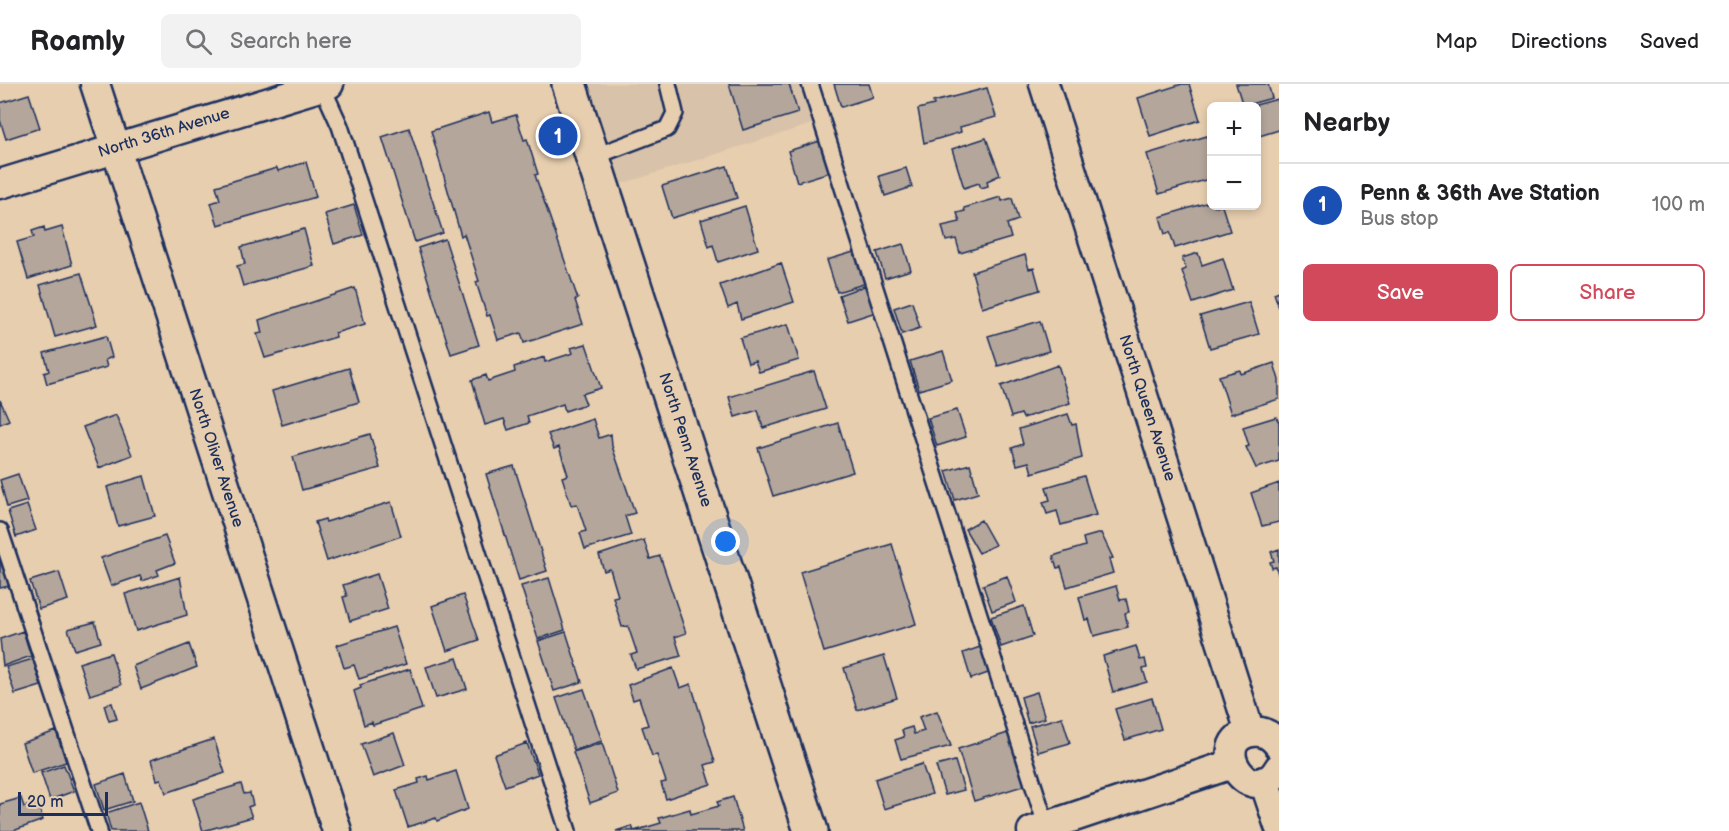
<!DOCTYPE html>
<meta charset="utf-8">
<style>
body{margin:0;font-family:"Balsamiq Sans",sans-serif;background:#f2f2f2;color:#202124}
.controls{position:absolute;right:18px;top:18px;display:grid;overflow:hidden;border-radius:9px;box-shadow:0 3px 9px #0003}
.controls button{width:54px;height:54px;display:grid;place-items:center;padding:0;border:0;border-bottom:2px solid #e0e0e0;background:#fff;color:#202124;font:30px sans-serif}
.scale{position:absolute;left:18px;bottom:15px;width:90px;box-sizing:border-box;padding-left:6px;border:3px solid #1b2f5e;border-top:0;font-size:16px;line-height:21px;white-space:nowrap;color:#1b2f5e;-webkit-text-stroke:4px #e7ceaf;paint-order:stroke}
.you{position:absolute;left:726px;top:458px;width:21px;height:21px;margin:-15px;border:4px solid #fff;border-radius:50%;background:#1a73e8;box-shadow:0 0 0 9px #1a73e833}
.badge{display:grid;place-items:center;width:39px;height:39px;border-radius:50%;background:#d1495b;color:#fff;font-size:20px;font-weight:700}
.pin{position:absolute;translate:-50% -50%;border:3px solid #fff;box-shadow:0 2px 6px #0006}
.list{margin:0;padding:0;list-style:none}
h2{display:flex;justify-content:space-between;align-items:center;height:78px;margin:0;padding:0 24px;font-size:26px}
h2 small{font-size:20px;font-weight:400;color:#757577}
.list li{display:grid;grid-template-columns:39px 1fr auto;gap:18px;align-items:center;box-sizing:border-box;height:84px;padding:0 24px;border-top:2px solid #e0e0e0}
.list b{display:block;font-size:22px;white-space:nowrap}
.list p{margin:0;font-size:20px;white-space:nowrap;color:#757577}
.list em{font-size:20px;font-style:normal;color:#757577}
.actions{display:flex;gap:12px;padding:18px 24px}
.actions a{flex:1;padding:14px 0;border:2px solid #d1495b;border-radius:9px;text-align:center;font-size:21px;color:#d1495b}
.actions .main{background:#d1495b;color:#fff}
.icon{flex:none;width:33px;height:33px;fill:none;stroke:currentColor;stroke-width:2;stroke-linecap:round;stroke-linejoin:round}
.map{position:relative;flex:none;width:1279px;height:747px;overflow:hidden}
header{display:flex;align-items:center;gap:36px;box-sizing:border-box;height:84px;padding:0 30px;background:#fff;border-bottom:2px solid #e0e0e0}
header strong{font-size:28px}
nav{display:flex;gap:33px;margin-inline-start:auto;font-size:21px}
.search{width:420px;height:54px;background:#f2f2f2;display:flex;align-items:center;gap:15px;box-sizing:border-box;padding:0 21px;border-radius:9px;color:#757577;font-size:22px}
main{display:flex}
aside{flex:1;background:#fff}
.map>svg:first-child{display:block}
</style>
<header>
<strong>Roamly</strong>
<div class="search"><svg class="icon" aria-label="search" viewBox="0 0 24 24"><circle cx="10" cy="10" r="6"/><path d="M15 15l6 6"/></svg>Search here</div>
<nav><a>Map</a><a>Directions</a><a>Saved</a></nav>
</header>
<main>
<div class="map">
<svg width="1279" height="747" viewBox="0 0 1279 747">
<rect width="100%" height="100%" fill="#e7ceaf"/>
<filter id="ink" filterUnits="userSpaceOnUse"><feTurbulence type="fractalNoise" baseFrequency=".0167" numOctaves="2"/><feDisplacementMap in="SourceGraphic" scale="12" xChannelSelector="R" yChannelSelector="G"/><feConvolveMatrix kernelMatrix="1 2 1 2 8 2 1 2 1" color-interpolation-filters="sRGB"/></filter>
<g filter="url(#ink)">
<path fill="#d8c2a9" d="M589 0H803L815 39 621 100Z"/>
<path fill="#b4a69b" stroke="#1b2f5e" stroke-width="1.5" d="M729 0H789L798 29 743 46Z
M834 0H869L873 13 841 23Z
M1182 0H1189L1200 36 1150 52 1138 14Z
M1236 0H1268L1272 14 1243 22Z
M987 4 996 33 960 43 961 48 924 59 918 25 934 21 933 18Z
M29 10 40 44 6 55 0 36V19Z
M1278 15 1279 46 1256 53V22H1252Z
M489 28 492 38 516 31 524 56 527 55 538 90 535 91 578 215 575 216 583 240 524 259 521 249 498 256 490 231 487 232 476 198 479 197 464 150 461 152 431 47Z
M409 44 443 149 415 158 382 53Z
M1207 52 1212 66V94L1159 110 1147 70Z
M986 54 1000 91 987 97 988 102 981 104 979 99 964 104 952 65Z
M820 57 830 88 797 98 788 67Z
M306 78 316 113 218 141 211 119 220 116 216 102 277 84 278 87Z
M727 82 737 114 672 134 662 102Z
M906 84 912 103 885 112 879 92Z
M1001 113 1002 117 1012 114 1018 136 1007 140 1011 154 960 169 956 155 946 157 942 142 960 138 957 129 965 127 964 124Z
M1212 117V122H1222L1230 147 1175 164 1170 148 1165 150 1160 133Z
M354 121 363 151 334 160 325 130Z
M745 122 758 165 718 178 713 161 709 163 701 136Z
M44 143 45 148 62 143 72 181 28 195 17 158 34 153 32 147Z
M304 145 314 182 243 202 237 182 245 180 241 163Z
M445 155 479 261 451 270 418 164Z
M903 160 911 186 885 194 877 168Z
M857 167 867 199 837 208 827 176Z
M1198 169 1202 181 1223 174 1233 206 1193 219 1182 187 1186 185 1182 174Z
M1025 171 1029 185 1034 184 1040 206 982 224 972 188Z
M781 179 794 218 741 235 737 220 728 224 720 201Z
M81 189 97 241 55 253 40 201Z
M867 201 876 228 848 237 839 211Z
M355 204 365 240 335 249 336 253 265 274 257 250 262 249 259 236Z
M1279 207V224L1274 209Z
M912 218 920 244 902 250 894 224Z
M1249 218 1259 250 1210 264 1200 232Z
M1040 237 1049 267 998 282 988 252Z
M788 240 799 276 759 288 755 277 748 279 740 254Z
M106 252 112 273 105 276 107 283 47 300 44 289 49 287 44 269Z
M586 260 601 304 582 310 586 320 565 327 563 320 527 332 529 339 508 346 504 335 485 341 472 296 486 291 488 297 515 288 514 283 544 273 545 278 573 269 571 264Z
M943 267 952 296 919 306 910 277Z
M1274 279 1279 296V315L1231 330 1219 292 1240 286 1241 290Z
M1058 281 1070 319 1023 334 1021 330 1011 333 1001 302Z
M349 284 359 318 282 341 272 307Z
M814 287 826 325 763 344 758 326 735 333 729 313Z
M0 316 9 336 0 340Z
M957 326 966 353 937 362 928 334Z
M1068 330 1072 341 1076 340 1082 374 1032 389 1029 378 1017 381 1012 364 1023 360 1019 345Z
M116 331 132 371 99 384 83 343Z
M1276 333 1279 338V377L1256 384 1246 363 1249 362 1243 343Z
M593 335 599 354 611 350 612 362 635 429 625 432 631 451 585 465 580 449 586 447 577 420 571 421 562 393 568 391 559 363 554 365 548 350Z
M838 339 853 388 773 412 758 364Z
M370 350 380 384 302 406 293 373Z
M970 380 978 409 955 416 946 387Z
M514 382 547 487 519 496 486 390Z
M18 390 27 417 7 423 0 396Z
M144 392 155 432 118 442 107 403Z
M1084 392 1096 431 1061 441 1057 427 1047 430 1043 418 1050 416 1046 403Z
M1279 399V438L1262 442 1251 409Z
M391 418 401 452 327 477 315 438 325 435 326 438Z
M27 421 36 446 16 453 8 427Z
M981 436 995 461 979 469 965 445Z
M1101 449 1113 474 1109 475 1113 489 1067 503 1061 483 1057 484 1053 472 1085 462 1083 454Z
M165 452 175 479 157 486 159 491 142 497 140 492 111 502 101 474Z
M644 456 650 475 660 472 686 549 675 553 681 572 636 585 631 571 637 569 628 542 622 543 613 513 618 512 610 485 604 487 599 471Z
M892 460 916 540 824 568 800 488Z
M1279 465V493L1276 483 1272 484 1270 478 1274 477 1271 468Z
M0 474 9 502 0 504Z
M59 488 68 516 39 525 30 497Z
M377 490 388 525 350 537 343 513 347 512 343 501Z
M1007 492 1016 518 992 527 983 501Z
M180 493 187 531 136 547 125 510Z
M549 494 565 546 538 555 521 502Z
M1116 502 1120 516 1126 515 1129 528 1125 529 1128 543 1094 552 1089 535 1085 536 1079 513Z
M463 511 479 556 447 567 432 522Z
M1024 522 1033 552 1001 563 991 533Z
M95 538 101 558 75 566 68 545Z
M394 543 406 580 359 595 354 581 344 584 337 561Z
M23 547 31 572 3 582 0 555Z
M566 548 582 598 554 607 538 557Z
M189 560 197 583 141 605 133 582Z
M983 562 991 588 971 595 963 569Z
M1136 562 1140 576 1145 575 1147 584 1143 585 1147 598 1113 608 1103 572Z
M111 569 121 601 90 611 79 579Z
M884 572 897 614 857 626 844 584Z
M457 574 467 605 436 614 426 583Z
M33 575 41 602 15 610 6 583Z
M673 584 680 604 691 600 715 678 705 681 711 700 666 715 661 699 666 698 657 671 652 672 642 643 648 641 639 614 633 616 628 601Z
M410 585 422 625 373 641 372 638 364 641 354 607 361 604 360 601Z
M584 605 602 657 574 666 556 614Z
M1037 608 1045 634 1028 639 1021 613Z
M1152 614 1161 645 1125 656 1115 625Z
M112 619 117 635 109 637 104 621Z
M937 627 951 662 901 675 895 656 904 653 902 646 912 643 914 650 924 647 919 633Z
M1062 633 1070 659 1038 668 1030 642Z
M56 647 66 678 32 689 22 659Z
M1011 648 1026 701 974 717 958 665Z
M394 649 405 681 373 693 361 660Z
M214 655 225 689 166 709 161 695 157 696 151 676Z
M527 659 538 690 505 702 494 671Z
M602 659 618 709 590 719 573 668Z
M955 677 964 706 945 711 936 682Z
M922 680 932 710 884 725 875 695Z
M64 681 74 707 50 716 41 689Z
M456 687 468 725 437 737 436 734 408 743 396 706 419 699 418 695 428 692 429 696Z
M125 690 133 717 104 726 96 700Z
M241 700 244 710 250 709 253 721 248 723 252 733 203 747 193 715Z
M733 713 743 747H616L632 742 634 747 661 739 659 734 690 725 691 730 719 722 717 718Z
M21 714 24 723 38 719 43 736 13 747H0V720Z
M139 718 148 747H111L106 729Z"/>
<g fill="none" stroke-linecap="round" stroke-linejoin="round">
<g stroke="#1b2f5e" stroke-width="20">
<path id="service" d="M321 0 340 42 568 747
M810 0 1048 747
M593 73 667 45 675 29 668 0
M0 447 99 747"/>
</g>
<g stroke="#1b2f5e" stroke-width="33">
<path id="minor" d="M95 0 337 747
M1044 0 1250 648
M0 100 329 0
M1279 661C1272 652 1264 646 1252 648 1204 657 1252 730 1279 684
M1264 697 1279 742
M1032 747 1232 680"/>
</g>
<g stroke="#1b2f5e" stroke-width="38">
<path id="secondary" d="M569 0 811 747"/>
</g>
<use href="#service" stroke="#e7ceaf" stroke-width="15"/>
<use href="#minor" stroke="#e7ceaf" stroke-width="28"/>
<use href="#secondary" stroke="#e7ceaf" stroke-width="33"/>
</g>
</g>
<g text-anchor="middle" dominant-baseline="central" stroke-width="6" stroke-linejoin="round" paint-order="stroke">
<g font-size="16" fill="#1b2f5e" stroke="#e7ceaf">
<text transform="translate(164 49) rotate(-17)">North 36th Avenue</text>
<text transform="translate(1147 324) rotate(72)">North Queen Avenue</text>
<text transform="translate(685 356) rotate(72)">North Penn Avenue</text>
<text transform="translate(216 374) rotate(72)">North Oliver Avenue</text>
</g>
</g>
</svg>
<div class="controls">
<button>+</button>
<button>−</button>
</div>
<div class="scale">20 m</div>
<div class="you"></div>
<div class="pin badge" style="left:558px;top:52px;background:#1a4fb4">1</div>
</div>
<aside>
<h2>Nearby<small></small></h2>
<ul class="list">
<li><span class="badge" style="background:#1a4fb4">1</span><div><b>Penn &amp; 36th Ave Station</b><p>Bus stop</p></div><em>100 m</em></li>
</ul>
<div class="actions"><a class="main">Save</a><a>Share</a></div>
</aside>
</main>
